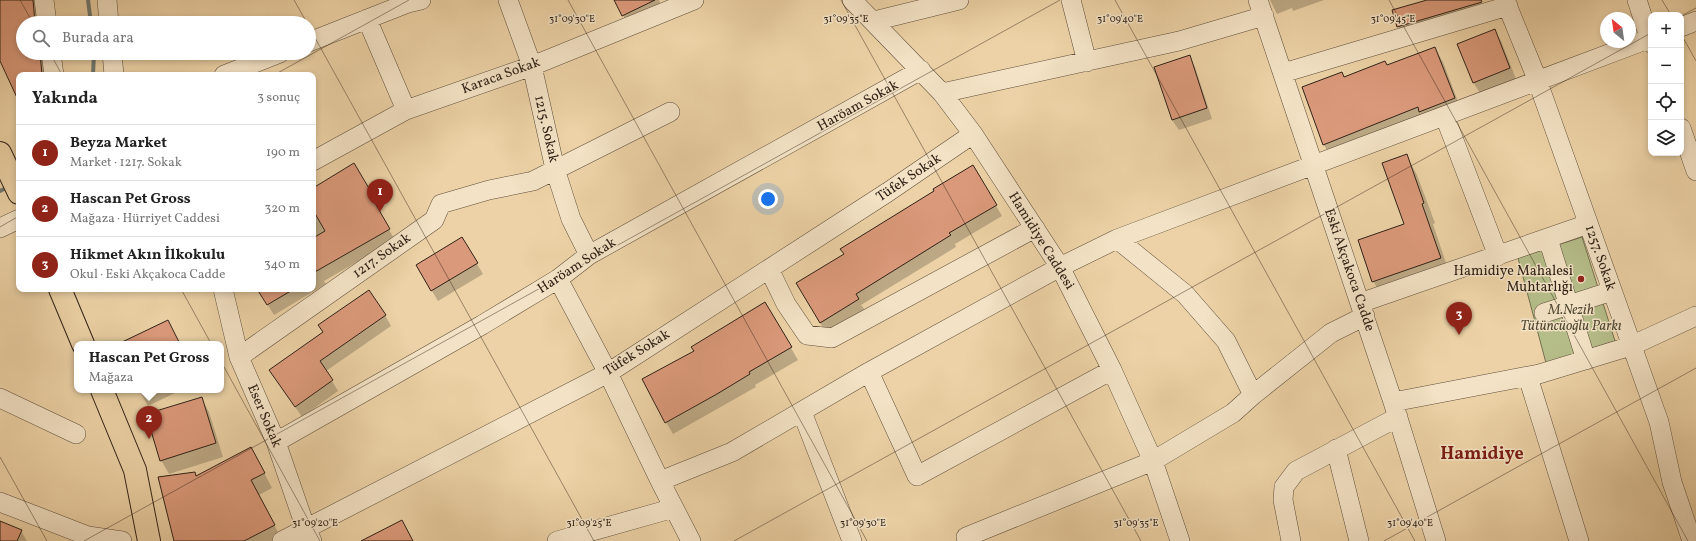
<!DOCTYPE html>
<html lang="tr">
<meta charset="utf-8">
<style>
body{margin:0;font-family:Vollkorn,serif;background:#f2f2f2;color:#222}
.controls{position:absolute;right:12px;top:12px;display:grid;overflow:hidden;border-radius:8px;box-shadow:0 2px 6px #0003}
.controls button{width:36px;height:36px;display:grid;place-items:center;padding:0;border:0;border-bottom:1px solid #e0e0e0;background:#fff;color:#222;font:20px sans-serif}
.compass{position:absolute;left:1600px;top:12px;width:36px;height:36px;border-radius:50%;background:#fff;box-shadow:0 2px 6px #0003;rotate:331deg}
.you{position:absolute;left:768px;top:199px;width:14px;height:14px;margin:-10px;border:3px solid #fff;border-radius:50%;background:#1a73e8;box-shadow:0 0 0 6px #1a73e833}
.badge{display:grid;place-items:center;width:26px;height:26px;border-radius:50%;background:#8f2418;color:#fff;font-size:13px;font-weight:700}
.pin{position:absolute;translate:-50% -33px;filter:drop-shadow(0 1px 2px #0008)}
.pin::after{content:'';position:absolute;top:21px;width:14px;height:12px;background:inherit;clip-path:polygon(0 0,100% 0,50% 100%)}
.popup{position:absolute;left:74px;top:341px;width:150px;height:52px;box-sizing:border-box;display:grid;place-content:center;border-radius:8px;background:#fff;filter:drop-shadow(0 1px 3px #0005);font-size:13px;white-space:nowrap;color:#767676}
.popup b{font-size:15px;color:#222}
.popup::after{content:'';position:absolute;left:50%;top:100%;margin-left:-8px;border:8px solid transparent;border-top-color:#fff}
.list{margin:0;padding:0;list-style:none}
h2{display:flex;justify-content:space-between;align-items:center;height:52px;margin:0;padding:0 16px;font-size:17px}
h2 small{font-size:13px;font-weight:400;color:#767676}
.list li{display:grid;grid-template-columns:26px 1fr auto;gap:12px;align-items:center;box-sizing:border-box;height:56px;padding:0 16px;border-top:1px solid #e0e0e0}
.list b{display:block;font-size:15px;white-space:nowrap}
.list p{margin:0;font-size:13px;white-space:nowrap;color:#767676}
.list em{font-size:13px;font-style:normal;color:#767676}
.icon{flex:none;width:22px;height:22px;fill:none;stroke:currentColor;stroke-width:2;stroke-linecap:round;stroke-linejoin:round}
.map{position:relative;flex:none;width:1696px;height:541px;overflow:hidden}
.search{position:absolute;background:#fff;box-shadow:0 2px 6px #0003;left:16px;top:16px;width:300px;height:44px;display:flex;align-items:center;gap:10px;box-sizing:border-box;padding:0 14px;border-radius:22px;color:#767676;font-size:15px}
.panel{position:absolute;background:#fff;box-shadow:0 2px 6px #0003;left:16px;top:72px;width:300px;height:220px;border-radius:8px}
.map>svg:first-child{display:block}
</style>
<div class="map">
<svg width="1696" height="541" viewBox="0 0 1696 541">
<rect width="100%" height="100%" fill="#ecd2a6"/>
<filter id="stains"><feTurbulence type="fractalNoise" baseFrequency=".005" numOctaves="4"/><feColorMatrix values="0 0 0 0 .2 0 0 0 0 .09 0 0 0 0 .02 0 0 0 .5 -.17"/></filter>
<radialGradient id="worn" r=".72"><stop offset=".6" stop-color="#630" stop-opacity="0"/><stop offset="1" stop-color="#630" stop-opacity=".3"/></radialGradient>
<path fill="#b5bd89" stroke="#727050" d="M1582 237 1615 341 1546 363 1518 258Z"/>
<path fill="#0003" d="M0 0H38L40 23H23V53H44L46 75H19V100L0 58Z
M615 0H659L663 10 629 26Z
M1270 0H1324L1293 11 1292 8 1277 14Z
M1430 0H1480L1484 12 1403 36 1398 26Z
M1495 31 1501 41 1516 79 1480 93 1473 82Z
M1435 48 1443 62 1462 112 1332 159 1324 145 1303 88 1387 66Z
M1189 56 1195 67 1212 119 1179 130 1172 120Z
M1406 155 1417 175 1435 223 1433 224 1451 278 1385 301 1373 281 1406 225Z
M354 165 375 201 373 202 395 240 324 281 326 284 274 315 258 289H313V189Z
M973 166 1002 216 955 244 956 247 861 305 865 310 826 333 797 283 845 255Z
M462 239 483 274 438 301 417 266Z
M765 303 798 360 755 385 756 387 673 434 666 422 695 352Z
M385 315 391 326 326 371 338 391 302 417 270 370Z
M139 390H181L148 406Z
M201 398 209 412 223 457 169 474 161 460Z
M259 463 272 488 259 495 282 540 279 541H175L196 477Z
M0 522 21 531 27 541H0Z"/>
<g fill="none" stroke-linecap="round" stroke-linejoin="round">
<path stroke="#717a73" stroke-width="4" d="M88 0 91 23
M93 75 94 53
M0 191 10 186"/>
</g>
<path fill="#da997a" stroke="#302217" d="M0 0H33L35 23H23V53H40L42 75H19V102L0 61Z
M614 0H655L622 16Z
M1427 0H1481L1482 2 1397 27 1392 10Z
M1495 29 1510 68 1473 83 1457 44Z
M1435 47 1455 98 1419 112 1418 107 1323 145 1302 87 1342 72 1344 77 1385 61 1387 65Z
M1190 55 1207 108 1172 120 1154 67Z
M1407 154 1424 203 1422 204 1441 258 1372 282 1358 240 1404 224 1382 163Z
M354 163 370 190 368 191 390 229 313 273V238L325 231 313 210V188Z
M973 165 997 205 949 233 951 235 856 294 859 299 820 323 796 283 844 254 840 249 934 191 933 189Z
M462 237 478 263 431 291 416 265Z
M257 289H294L267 305Z
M369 290 386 315 320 361 333 380 295 407 269 370 323 332 318 325Z
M765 302 792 347 749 372 750 374 717 394 665 423 642 379 694 351 691 347Z
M168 320 180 344H118Z
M202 397 216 443 160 461 146 414Z
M251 447 265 473 251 480 275 525 244 541H174L158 477 195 472 196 476Z
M402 520 413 541H361Z
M0 521 22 530 17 541H0Z"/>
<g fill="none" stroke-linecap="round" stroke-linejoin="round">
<g stroke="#5f4e3b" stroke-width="20">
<path id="minor" d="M44 0 47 23
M107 0 109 23
M508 0 532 66 555 169 571 219 589 255
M852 0 942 93 973 134 1060 267 1112 370 1153 461 1180 541
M1071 0 1087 62
M1258 0 1393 402 1436 541
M1505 0 1535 74 1659 422 1672 482 1692 541
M1637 0 1651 43
M367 19 406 110
M874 21 959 0
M1681 27 1696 21
M309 42 408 3 421 0
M51 53 54 75
M112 53 114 75
M1283 73 1508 6
M224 75 280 53
M942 93 1179 41 1264 16
M1445 117 1498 256
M1681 128 1696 171
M313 161 406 110 532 66 694 0
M0 228 19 219
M1117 239 1185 294 1226 341 1253 395
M1548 239 1586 360
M769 269 786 304 807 335 832 338 1035 228
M558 279 608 373 660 481 691 541
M223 289 239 357 276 442 306 529 312 541
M1360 303 1588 224
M1544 313 1612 291
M239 357 434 220 441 204 489 190 533 181 670 112
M869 372 917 476 1112 370
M1528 377 1579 541
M0 398 76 434
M1393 402 1539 374 1631 346 1696 316
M802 412 852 541
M276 442 482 325 558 279 589 255 921 70
M1336 449 1359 541
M660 481 732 452 869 372 1060 267 1117 239 1651 38
M0 502 88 536 122 541
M966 537 1153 461 1233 413 1253 395 1331 333 1365 316
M282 541 608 373 888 192 973 134
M557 541 674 508
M1291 541 1283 500 1284 487 1296 471 1398 417"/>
</g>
<g stroke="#302217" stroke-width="24">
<path id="major" d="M0 153 19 193
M60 289 83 344
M102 390 135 470 149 541"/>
</g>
<use href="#minor" stroke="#f3e2c5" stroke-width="19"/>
<use href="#major" stroke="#ecd2a6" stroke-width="22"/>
</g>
<path fill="none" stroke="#302217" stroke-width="1" stroke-opacity="0.45" d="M20 0 33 23M294 0 307 23M568 0 867 541M841 0 1141 541M1115 0 1415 541M1389 0 1688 541M1662 0 1671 15M1681 16 1696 8M309 27 594 541M1681 34 1696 61M50 53 62 75M274 75 409 0M0 227 19 216M181 289 320 541M0 457 47 541M84 541 1060 0M734 541 1651 33M1384 541 1696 368"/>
<circle fill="#8f2418" stroke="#f3e2c5" stroke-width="1.5" cx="1581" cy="279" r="4"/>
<g text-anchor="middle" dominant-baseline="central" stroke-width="3" stroke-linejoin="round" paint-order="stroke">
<g font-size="14" fill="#302217" stroke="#f3e2c5">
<text transform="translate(501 76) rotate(-20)">Karaca Sokak</text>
<text transform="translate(858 106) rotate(-29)">Haröam Sokak</text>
<text transform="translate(546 129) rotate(77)">1215. Sokak</text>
<text transform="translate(909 178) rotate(-34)">Tüfek Sokak</text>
<text transform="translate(1041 241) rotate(58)">Hamidiye Caddesi</text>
<text transform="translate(382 256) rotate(-35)">1217. Sokak</text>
<text transform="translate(1600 258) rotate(71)">1257. Sokak</text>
<text transform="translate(577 266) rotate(-33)">Haröam Sokak</text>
<text transform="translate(1349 270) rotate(71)">Eski Akçakoca Cadde</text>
<text transform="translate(637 353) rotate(-32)">Tüfek Sokak</text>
<text transform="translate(264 416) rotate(67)">Eser Sokak</text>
</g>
<g font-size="14" fill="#302217" stroke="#f3e2c5" text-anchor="end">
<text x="1573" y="271">Hamidiye Mahalesi<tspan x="1573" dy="16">Muhtarlığı</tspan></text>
</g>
<g font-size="14" font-style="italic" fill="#514934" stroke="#f3e2c5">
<text x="1571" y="310">M.Nezih<tspan x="1571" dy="16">Tütüncüoğlu Parkı</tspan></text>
</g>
<g font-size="18" font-weight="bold" fill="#7a1f14" stroke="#f3e2c5">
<text x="1482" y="454">Hamidiye</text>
</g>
</g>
<g font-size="10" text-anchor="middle" fill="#302217" stroke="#f3e2c5" stroke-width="3" stroke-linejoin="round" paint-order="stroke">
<text x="572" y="22">31°09'30"E</text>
<text x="846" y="22">31°09'35"E</text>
<text x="1120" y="22">31°09'40"E</text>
<text x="1393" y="22">31°09'45"E</text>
<text x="315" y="526">31°09'20"E</text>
<text x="589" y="526">31°09'25"E</text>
<text x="863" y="526">31°09'30"E</text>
<text x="1136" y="526">31°09'35"E</text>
<text x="1410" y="526">31°09'40"E</text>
</g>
<rect width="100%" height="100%" filter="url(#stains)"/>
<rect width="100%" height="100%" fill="url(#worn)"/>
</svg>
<div class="controls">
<button>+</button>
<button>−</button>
<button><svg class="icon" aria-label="locate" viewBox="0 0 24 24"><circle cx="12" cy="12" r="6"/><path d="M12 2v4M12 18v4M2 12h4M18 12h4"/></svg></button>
<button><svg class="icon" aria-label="layers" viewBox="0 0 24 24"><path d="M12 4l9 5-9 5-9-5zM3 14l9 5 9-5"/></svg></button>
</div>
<svg class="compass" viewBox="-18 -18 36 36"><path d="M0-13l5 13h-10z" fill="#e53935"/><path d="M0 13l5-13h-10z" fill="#767676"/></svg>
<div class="you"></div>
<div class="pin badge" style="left:380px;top:212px">1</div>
<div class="pin badge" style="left:149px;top:439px">2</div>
<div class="popup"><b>Hascan Pet Gross</b>Mağaza</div>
<div class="pin badge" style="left:1459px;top:335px">3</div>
<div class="search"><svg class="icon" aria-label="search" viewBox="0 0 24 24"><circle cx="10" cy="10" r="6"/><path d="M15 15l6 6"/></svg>Burada ara</div>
<section class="panel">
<h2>Yakında<small>3 sonuç</small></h2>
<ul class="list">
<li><span class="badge">1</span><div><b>Beyza Market</b><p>Market · 1217. Sokak</p></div><em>190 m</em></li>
<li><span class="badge">2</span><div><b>Hascan Pet Gross</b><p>Mağaza · Hürriyet Caddesi</p></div><em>320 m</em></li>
<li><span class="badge">3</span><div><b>Hikmet Akın İlkokulu</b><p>Okul · Eski Akçakoca Cadde</p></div><em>340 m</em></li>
</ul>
</section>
</div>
